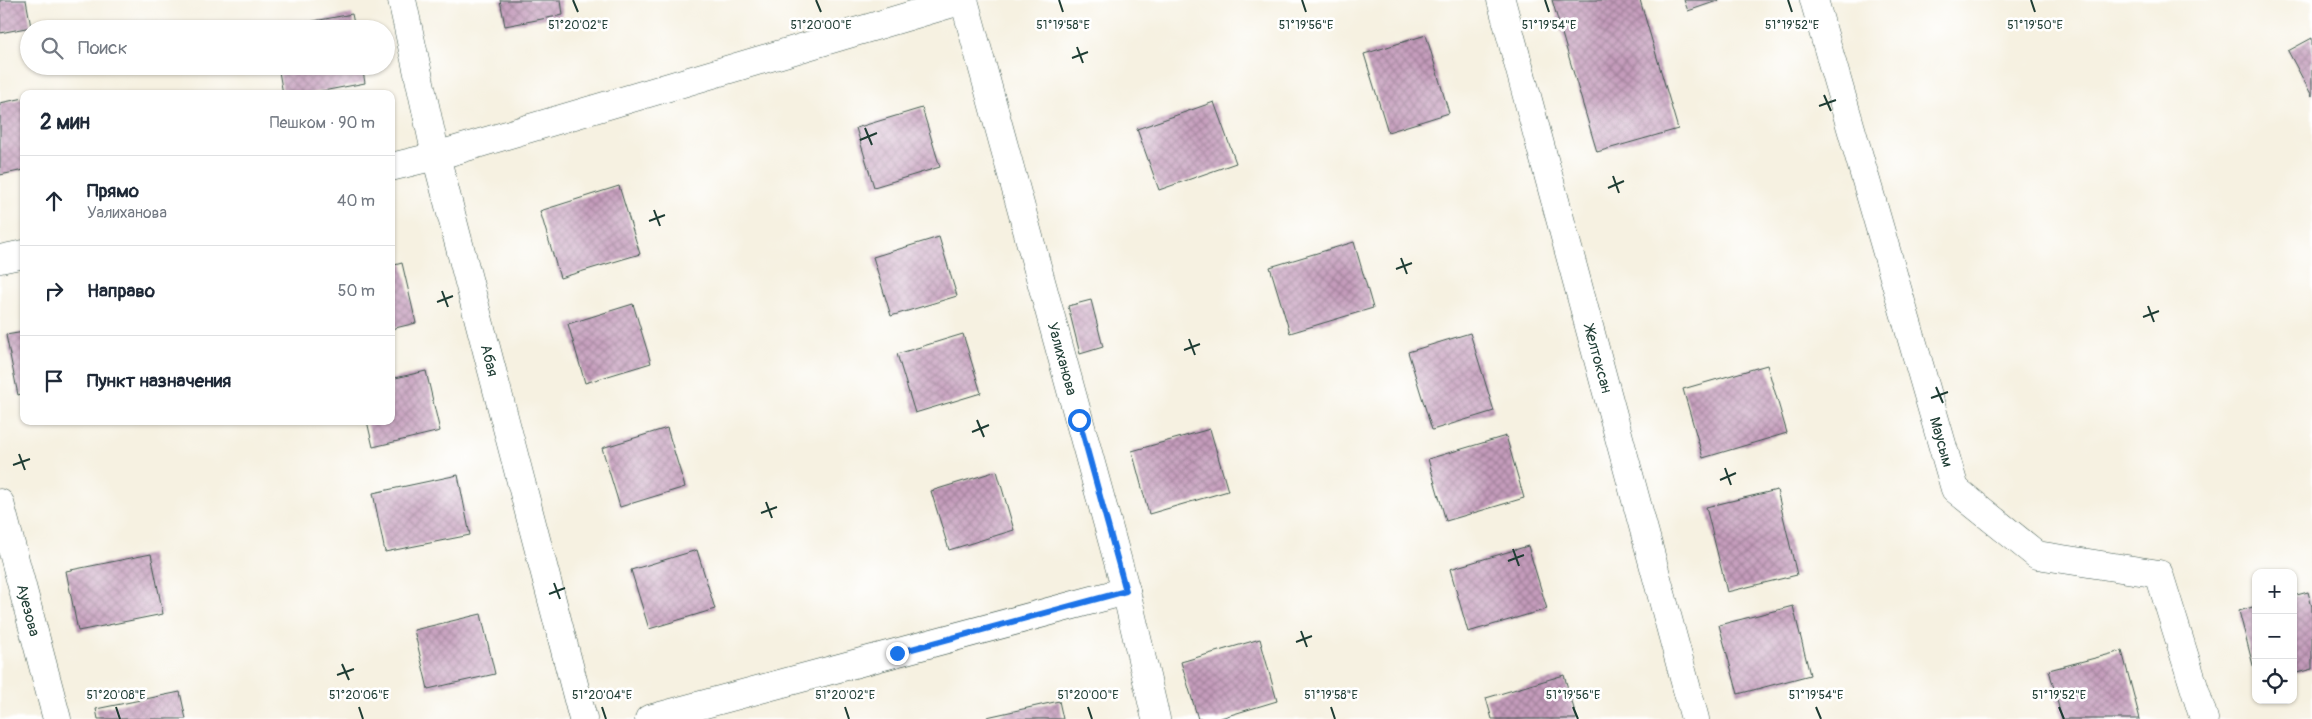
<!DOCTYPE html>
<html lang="ru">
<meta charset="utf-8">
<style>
body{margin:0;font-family:Pangolin,sans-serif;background:#f2f2f3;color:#1f2937}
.controls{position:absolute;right:15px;bottom:15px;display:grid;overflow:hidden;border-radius:10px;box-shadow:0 1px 4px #0004}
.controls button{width:45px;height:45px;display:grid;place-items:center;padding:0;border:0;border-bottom:1px solid #e0e1e3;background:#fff;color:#1f2937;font:25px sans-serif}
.stop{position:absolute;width:15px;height:15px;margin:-11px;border:4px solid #1a73e8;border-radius:50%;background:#fff}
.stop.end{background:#1a73e8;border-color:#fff;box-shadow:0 1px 5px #0008}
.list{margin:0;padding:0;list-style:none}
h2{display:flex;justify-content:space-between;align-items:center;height:65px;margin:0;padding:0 20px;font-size:21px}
h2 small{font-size:16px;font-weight:400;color:#747a83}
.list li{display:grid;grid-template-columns:32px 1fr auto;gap:15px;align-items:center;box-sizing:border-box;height:90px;padding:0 20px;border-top:1px solid #e0e1e3}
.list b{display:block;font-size:19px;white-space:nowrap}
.list p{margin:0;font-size:16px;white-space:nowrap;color:#747a83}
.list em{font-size:16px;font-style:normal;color:#747a83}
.icon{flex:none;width:28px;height:28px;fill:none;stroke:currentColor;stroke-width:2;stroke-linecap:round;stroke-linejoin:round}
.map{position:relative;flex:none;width:2312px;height:719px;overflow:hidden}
.search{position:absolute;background:#fff;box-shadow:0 1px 4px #0004;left:20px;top:20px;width:375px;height:55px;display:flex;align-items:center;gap:12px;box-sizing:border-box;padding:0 18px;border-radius:28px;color:#747a83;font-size:19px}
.panel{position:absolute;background:#fff;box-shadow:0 1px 4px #0004;left:20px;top:90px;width:375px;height:335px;border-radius:10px}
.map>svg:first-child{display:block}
</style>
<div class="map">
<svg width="2312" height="719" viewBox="0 0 2312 719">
<defs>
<pattern id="building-cross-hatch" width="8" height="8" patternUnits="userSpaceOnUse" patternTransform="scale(1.25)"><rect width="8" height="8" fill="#c49bbb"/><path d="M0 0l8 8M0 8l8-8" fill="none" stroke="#9f8099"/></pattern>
</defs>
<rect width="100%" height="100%" fill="#fff"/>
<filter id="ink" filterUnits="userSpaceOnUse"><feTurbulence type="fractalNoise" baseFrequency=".02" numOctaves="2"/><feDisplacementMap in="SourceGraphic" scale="10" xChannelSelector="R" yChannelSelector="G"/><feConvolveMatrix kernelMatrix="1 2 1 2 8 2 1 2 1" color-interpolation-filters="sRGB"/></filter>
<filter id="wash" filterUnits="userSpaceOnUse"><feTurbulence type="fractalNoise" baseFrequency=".0096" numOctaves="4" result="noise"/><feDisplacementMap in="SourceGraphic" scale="20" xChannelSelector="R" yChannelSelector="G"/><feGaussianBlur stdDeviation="1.12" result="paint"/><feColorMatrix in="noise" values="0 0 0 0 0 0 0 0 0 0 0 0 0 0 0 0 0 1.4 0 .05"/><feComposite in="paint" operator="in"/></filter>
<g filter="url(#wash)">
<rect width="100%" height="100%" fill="#f6f1e1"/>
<g id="blocks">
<path fill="url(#building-cross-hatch)" d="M0 0H26L31 27 0 33Z
M500 0H561L563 15 505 26Z
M1552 0H1640L1678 129 1597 152Z
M1684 0H1720L1688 11Z
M352 14 355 29H277V28Z
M1426 35 1449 113 1388 132 1364 54Z
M2312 38V96L2288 51Z
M278 66H362L365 83 307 94H283Z
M24 98V170L0 175V103Z
M1214 102 1236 163 1159 190 1137 129Z
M922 108 940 167 874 187 856 128Z
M619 186 640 254 560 278 540 211Z
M939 237 957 296 891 316 873 257Z
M1354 242 1373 308 1290 333 1270 267Z
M402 263 416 323 391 329V266Z
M1091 300 1103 347 1080 354 1068 306Z
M633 304 651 363 585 383 568 324Z
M24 332V393L18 395 6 335Z
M1470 333 1494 411 1432 430 1408 352Z
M963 334 981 393 915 413 897 354Z
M1767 365 1787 433 1703 458 1683 389Z
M426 371 440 431 373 447 367 421H391V379Z
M667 428 685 487 620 507 602 448Z
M1210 429 1228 491 1149 514 1132 451Z
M1506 436 1524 498 1446 521 1428 459Z
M997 471 1014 530 949 550 931 491Z
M458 475 470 535 385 552 373 493Z
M1777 490 1797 575 1727 592 1706 507Z
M1528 546 1547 609 1468 632 1450 569Z
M697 550 715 609 649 629 631 570Z
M151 554 163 614 78 631 66 571Z
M2308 592 2312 607V669L2293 674V596Z
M1793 606 1810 675 1738 694 1719 625Z
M2256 606V673H2255L2239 611Z
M481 614 495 674 428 689 414 630Z
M1260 639 1277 701 1217 719H1198L1181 662Z
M2122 651 2140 719H2062L2049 670Z
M1564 675 1577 719H1492L1486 698Z
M180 692 186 719H98L96 709Z
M1059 701 1063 719H988L987 717Z"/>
</g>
</g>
<g filter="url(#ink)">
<use href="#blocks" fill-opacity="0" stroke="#3f584e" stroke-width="1"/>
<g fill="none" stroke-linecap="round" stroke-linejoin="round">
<g stroke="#3f584e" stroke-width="29">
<g id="minor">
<path id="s1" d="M402 0 436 156 583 719"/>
<path id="s2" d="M964 0 1126 591 1156 719"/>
<path id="s3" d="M1501 0 1695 719"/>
<path id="s4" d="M1814 0 1955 489 2037 555 2159 574 2204 719"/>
<path id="s5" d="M0 503 57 719"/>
<path d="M649 719 1126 591"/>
</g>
</g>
<g stroke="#3f584e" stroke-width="29">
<path id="tertiary" d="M391 167 436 156 963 0
M0 259 24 254"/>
</g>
<use href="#minor" stroke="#fff" stroke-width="28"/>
<use href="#tertiary" stroke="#fff" stroke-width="28"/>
</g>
</g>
<g fill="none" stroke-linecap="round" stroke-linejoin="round" filter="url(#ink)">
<path stroke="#1a73e8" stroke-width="6" d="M897 653 1126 591 1079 420"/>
</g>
<path fill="none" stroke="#1f3d34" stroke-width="2" d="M573 0 578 12M816 0 821 12M1059 0 1063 12M1302 0 1306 12M1545 0 1549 12M1788 0 1792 12M2031 0 2035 12M1077 47 1083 63M1072 58 1088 52M1824 95 1831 111M1819 106 1836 100M865 128 872 145M860 140 877 133M1613 176 1619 193M1608 188 1624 181M654 210 660 226M649 221 665 215M1401 258 1407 274M1396 269 1412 263M442 291 448 307M437 302 453 296M2148 306 2154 322M2143 317 2159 311M1189 339 1195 355M1184 350 1200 344M1936 387 1943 403M1931 398 1948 392M977 420 984 437M972 432 989 425M19 454 25 470M13 465 30 459M1725 468 1731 485M1720 480 1736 473M766 502 772 518M761 513 777 507M1513 549 1519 566M1508 561 1524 555M554 583 560 599M549 594 565 588M1301 631 1307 647M1296 642 1312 636M342 664 349 680M337 675 354 669M116 707 120 719M359 707 363 719M602 707 606 719M845 707 849 719M1088 707 1092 719M1331 707 1335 719M1573 707 1578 719M1816 707 1821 719M2059 707 2064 719"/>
<g text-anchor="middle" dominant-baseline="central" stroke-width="5" stroke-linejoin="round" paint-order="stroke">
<g font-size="15" fill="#1f3d34" stroke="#fff">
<text stroke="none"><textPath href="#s2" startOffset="372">Уалиханова</textPath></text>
<text stroke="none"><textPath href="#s1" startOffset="371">Абая</textPath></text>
<text stroke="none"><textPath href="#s3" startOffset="372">Желтоксан</textPath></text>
<text stroke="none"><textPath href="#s4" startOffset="460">Маусым</textPath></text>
<text stroke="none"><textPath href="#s5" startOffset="111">Ауезова</textPath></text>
</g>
</g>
<g font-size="12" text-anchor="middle" fill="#1f3d34" stroke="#fff" stroke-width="5" stroke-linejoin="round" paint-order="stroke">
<text x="578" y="29">51°20'02"E</text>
<text x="821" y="29">51°20'00"E</text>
<text x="1063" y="29">51°19'58"E</text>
<text x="1306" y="29">51°19'56"E</text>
<text x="1549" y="29">51°19'54"E</text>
<text x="1792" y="29">51°19'52"E</text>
<text x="2035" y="29">51°19'50"E</text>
<text x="116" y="699">51°20'08"E</text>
<text x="359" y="699">51°20'06"E</text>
<text x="602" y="699">51°20'04"E</text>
<text x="845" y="699">51°20'02"E</text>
<text x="1088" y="699">51°20'00"E</text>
<text x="1331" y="699">51°19'58"E</text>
<text x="1573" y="699">51°19'56"E</text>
<text x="1816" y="699">51°19'54"E</text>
<text x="2059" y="699">51°19'52"E</text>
</g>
</svg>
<div class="controls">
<button>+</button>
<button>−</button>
<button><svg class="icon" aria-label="locate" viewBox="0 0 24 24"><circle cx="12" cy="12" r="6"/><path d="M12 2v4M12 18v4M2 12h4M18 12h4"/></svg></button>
</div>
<div class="stop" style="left:1079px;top:420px"></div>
<div class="stop end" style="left:897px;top:653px"></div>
<div class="search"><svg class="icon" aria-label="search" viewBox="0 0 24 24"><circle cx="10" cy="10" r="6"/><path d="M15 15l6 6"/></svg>Поиск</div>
<section class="panel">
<h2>2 мин<small>Пешком · 90 m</small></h2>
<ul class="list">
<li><svg class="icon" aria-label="ahead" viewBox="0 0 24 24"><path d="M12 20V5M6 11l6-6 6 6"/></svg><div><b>Прямо</b><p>Уалиханова</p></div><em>40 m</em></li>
<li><svg class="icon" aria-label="right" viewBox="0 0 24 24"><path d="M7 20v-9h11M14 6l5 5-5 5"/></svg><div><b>Направо</b></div><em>50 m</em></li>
<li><svg class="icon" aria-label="arrive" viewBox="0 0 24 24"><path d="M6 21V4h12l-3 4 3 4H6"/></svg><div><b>Пункт назначения</b></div></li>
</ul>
</section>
</div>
